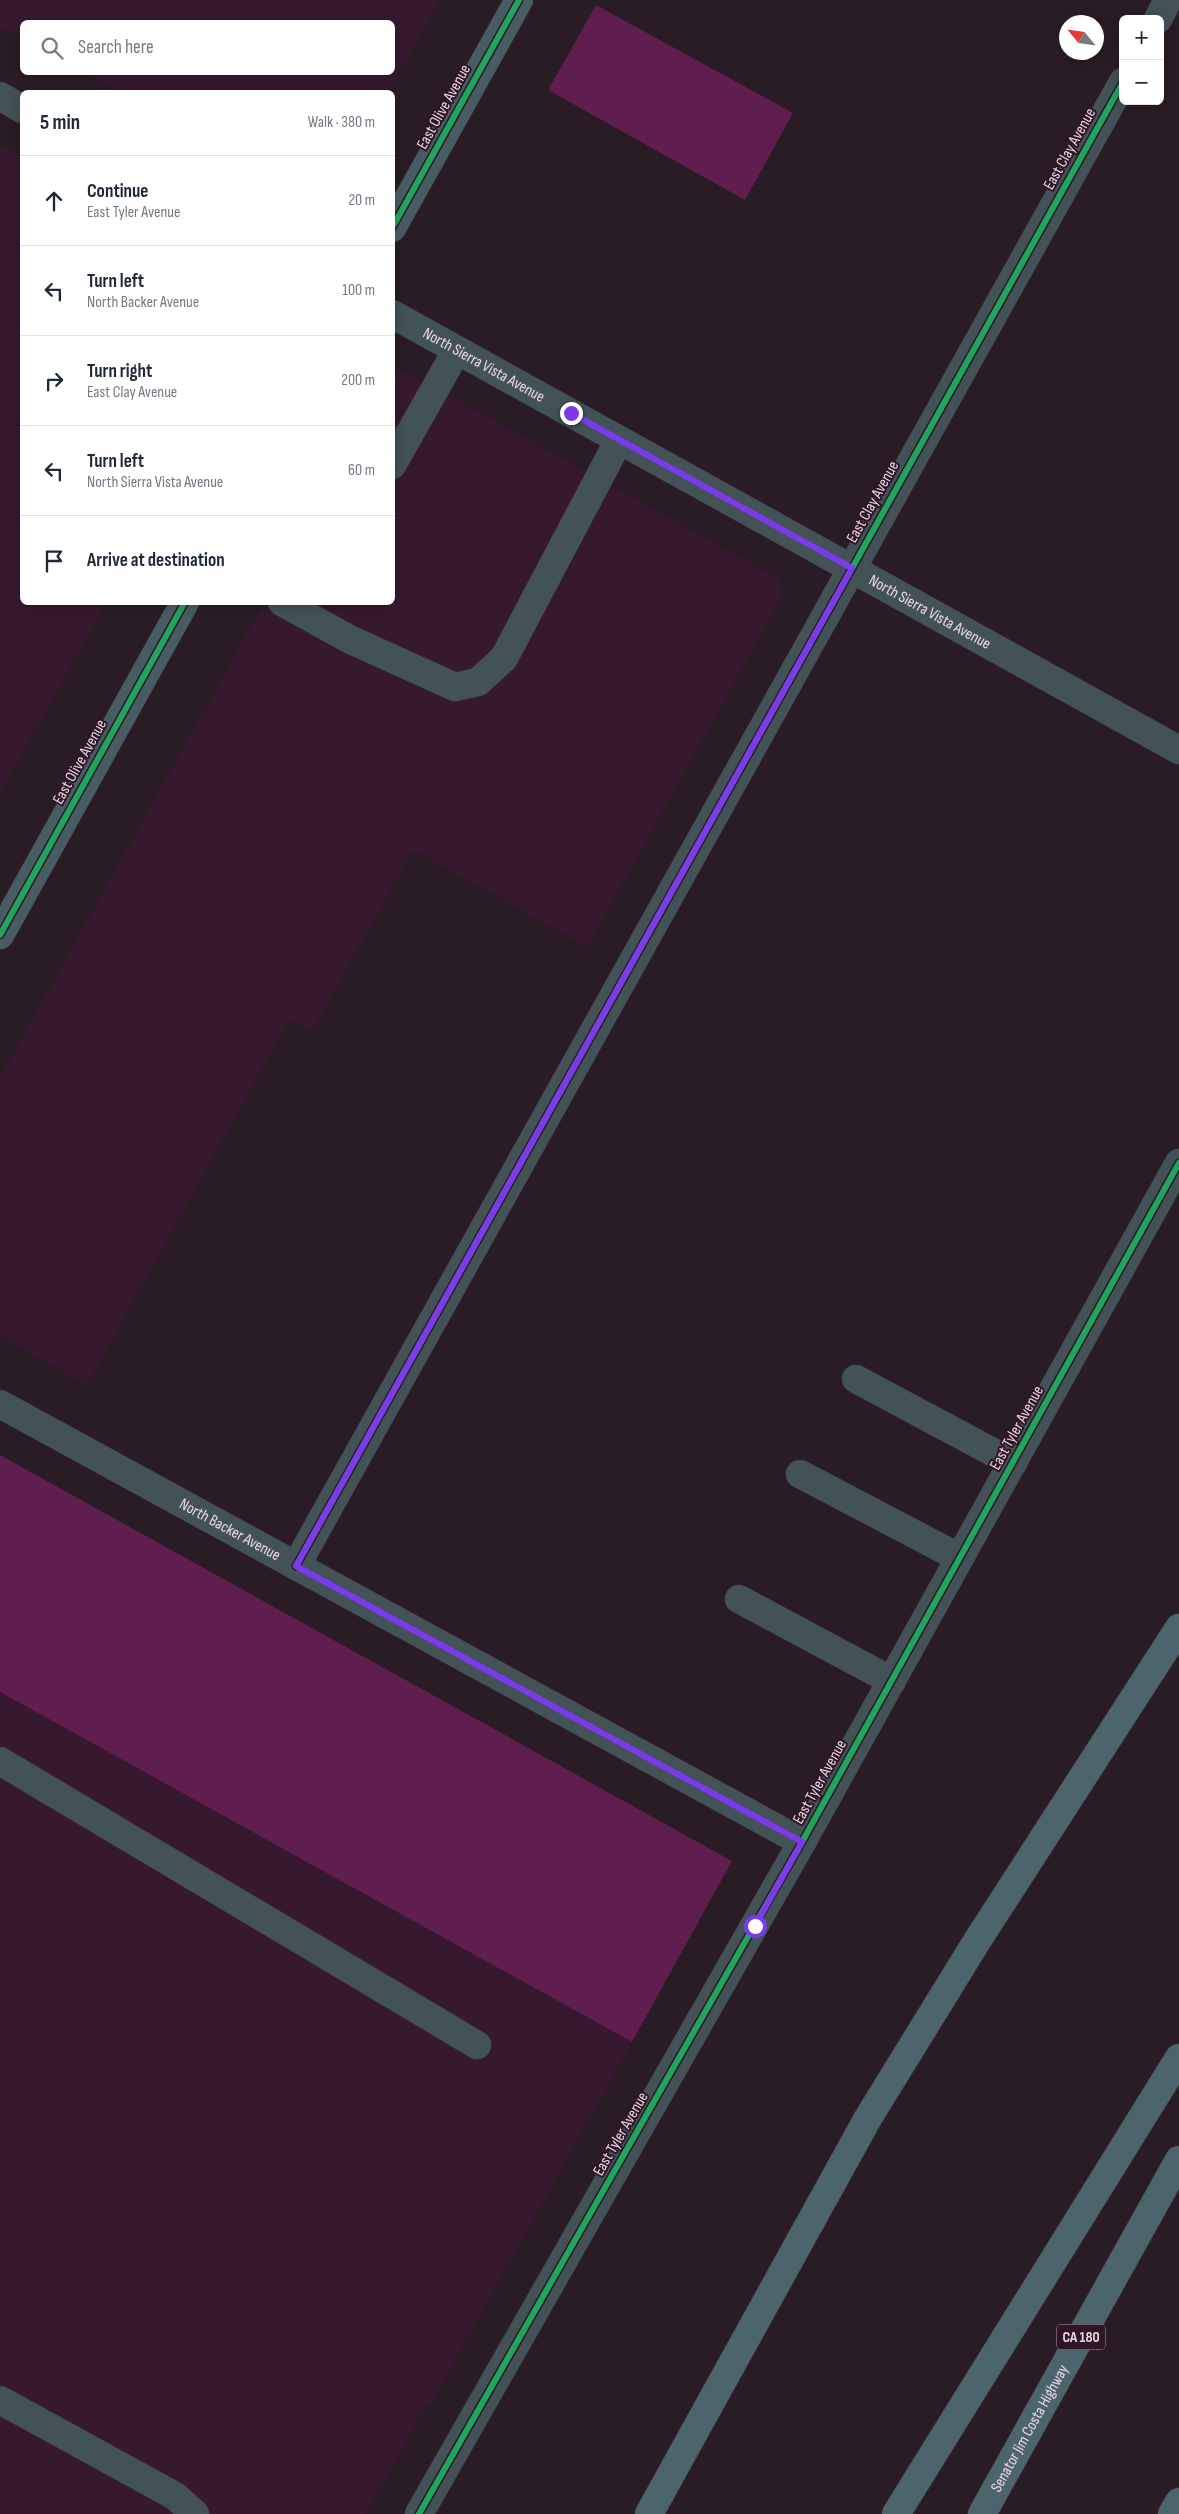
<!DOCTYPE html>
<meta charset="utf-8">
<style>
body{margin:0;font-family:"Sofia Sans Condensed",sans-serif;background:#f6f6f7;color:#1f2937}
.controls{position:absolute;right:15px;top:15px;display:grid;overflow:hidden;border-radius:8px;box-shadow:0 2px 12px #0003}
.controls button{width:45px;height:45px;display:grid;place-items:center;padding:0;border:0;border-bottom:1px solid #e0e1e3;background:#fff;color:#1f2937;font:25px sans-serif}
.compass{position:absolute;left:1059px;top:15px;width:45px;height:45px;border-radius:50%;background:#fff;box-shadow:0 2px 12px #0003;rotate:299deg}
.stop{position:absolute;width:15px;height:15px;margin:-11px;border:4px solid #7c3aed;border-radius:50%;background:#fff}
.stop.end{background:#7c3aed;border-color:#fff;box-shadow:0 1px 5px #0008}
.list{margin:0;padding:0;list-style:none}
h2{display:flex;justify-content:space-between;align-items:center;height:65px;margin:0;padding:0 20px;font-size:21px}
h2 small{font-size:16px;font-weight:400;color:#747a83}
.list li{display:grid;grid-template-columns:32px 1fr auto;gap:15px;align-items:center;box-sizing:border-box;height:90px;padding:0 20px;border-top:1px solid #e0e1e3}
.list b{display:block;font-size:19px;white-space:nowrap}
.list p{margin:0;font-size:16px;white-space:nowrap;color:#747a83}
.list em{font-size:16px;font-style:normal;color:#747a83}
.icon{flex:none;width:28px;height:28px;fill:none;stroke:currentColor;stroke-width:2;stroke-linecap:round;stroke-linejoin:round}
.map{position:relative;flex:none;width:1179px;height:2514px;overflow:hidden}
.search{position:absolute;background:#fff;box-shadow:0 2px 12px #0003;left:20px;top:20px;width:375px;height:55px;display:flex;align-items:center;gap:12px;box-sizing:border-box;padding:0 18px;border-radius:8px;color:#747a83;font-size:19px}
.panel{position:absolute;background:#fff;box-shadow:0 2px 12px #0003;left:20px;top:90px;width:375px;height:515px;border-radius:8px}
.map>svg:first-child{display:block}
</style>
<div class="map">
<svg width="1179" height="2514" viewBox="0 0 1179 2514">
<rect width="100%" height="100%" fill="#291c25"/>
<path fill="#36192e" d="M0 0H440L388 92H119L83 73 392 72V22H22V39L0 26Z
M0 145 22 157V602L106 603 0 793Z
M402 369 778 578 783 594 587 947 413 850 312 1031 289 1019 87 1385 0 1336V1078L264 603 392 602 393 375Z
M0 1692 632 2042 430 2405 427 2404 366 2514H0Z"/>
<path fill="#5f1e4d" d="M596 5 793 113 745 200 548 90Z
M0 1455 732 1861 632 2042 0 1692Z"/>
<g fill="none" stroke-linecap="round" stroke-linejoin="round">
<g stroke="#43373f" stroke-width="29">
<g id="minor">
<path d="M1158 19 1168 0"/>
<path d="M0 96 22 109"/>
<path id="s1" d="M392 314 1179 750"/>
<path d="M392 465 457 350"/>
<path d="M282 602 349 639 455 687 478 682 504 658 619 440"/>
<path d="M856 1379 1013 1463"/>
<path id="s2" d="M0 1404 802 1842"/>
<path d="M800 1474 960 1558"/>
<path d="M296 1566 1123 82"/>
<path d="M739 1599 892 1681"/>
<path d="M0 1761 477 2045"/>
<path d="M0 2400 175 2496 195 2514"/>
<path d="M419 2514 802 1842 1179 1163"/>
</g>
</g>
<g stroke="#43373f" stroke-width="29">
<path id="major" d="M392 228 519 0
M0 935 185 602"/>
</g>
<g stroke="#43373f" stroke-width="29">
<g id="highway">
<path d="M649 2514 868 2118 977 1941 1179 1628"/>
<path d="M896 2514 1179 2058"/>
<path id="s3" d="M982 2514 1179 2160"/>
<path d="M1172 2514 1179 2502"/>
</g>
</g>
<use href="#minor" stroke="#425257" stroke-width="28"/>
<use href="#major" stroke="#485d63" stroke-width="28"/>
<use href="#highway" stroke="#4c646b" stroke-width="28"/>
<g stroke="#2f1627" stroke-width="9">
<path id="cycleway" d="M392 228 519 0
M0 935 185 602
M296 1566 1123 82
M419 2514 802 1842 1179 1163"/>
</g>
<use href="#cycleway" stroke="#20a55d" stroke-width="6"/>
</g>
<g fill="none" stroke-linecap="round" stroke-linejoin="round">
<path stroke="#7c3aed" stroke-width="6" d="M571 413 852 568 296 1566 802 1842 755 1926"/>
</g>
<g text-anchor="middle" dominant-baseline="central" stroke-width="4" stroke-linejoin="round" paint-order="stroke">
<rect fill="#2f1627" stroke="#b39eab" stroke-width="1" x="1057" y="2324.5" width="48" height="25" rx="4"/>
<g font-size="15" font-weight="bold" fill="#ebd9e4">
<text x="1081" y="2337">CA 180</text>
</g>
<g font-size="16" fill="#ebd9e4" stroke="#2f1627">
<text transform="translate(444 107) rotate(-61)">East Olive Avenue</text>
<text transform="translate(1070 149) rotate(-61)">East Clay Avenue</text>
<text stroke="none"><textPath href="#s1" startOffset="105">North Sierra Vista Avenue</textPath></text>
<text transform="translate(873 502) rotate(-61)">East Clay Avenue</text>
<text stroke="none"><textPath href="#s1" startOffset="615">North Sierra Vista Avenue</textPath></text>
<text transform="translate(80 762) rotate(-61)">East Olive Avenue</text>
<text transform="translate(1017 1428) rotate(-61)">East Tyler Avenue</text>
<text stroke="none"><textPath href="#s2" startOffset="262">North Backer Avenue</textPath></text>
<text transform="translate(820 1782) rotate(-61)">East Tyler Avenue</text>
<text transform="translate(621 2134) rotate(-60)">East Tyler Avenue</text>
<text stroke="none"><textPath href="#s3" startOffset="98">Senator Jim Costa Highway</textPath></text>
</g>
</g>
</svg>
<div class="controls">
<button>+</button>
<button>−</button>
</div>
<svg class="compass" viewBox="-18 -18 36 36"><path d="M0-13l5 13h-10z" fill="#e53935"/><path d="M0 13l5-13h-10z" fill="#747a83"/></svg>
<div class="stop" style="left:755px;top:1926px"></div>
<div class="stop end" style="left:571px;top:413px"></div>
<div class="search"><svg class="icon" aria-label="search" viewBox="0 0 24 24"><circle cx="10" cy="10" r="6"/><path d="M15 15l6 6"/></svg>Search here</div>
<section class="panel">
<h2>5 min<small>Walk · 380 m</small></h2>
<ul class="list">
<li><svg class="icon" aria-label="ahead" viewBox="0 0 24 24"><path d="M12 20V5M6 11l6-6 6 6"/></svg><div><b>Continue</b><p>East Tyler Avenue</p></div><em>20 m</em></li>
<li><svg class="icon" aria-label="left" viewBox="0 0 24 24"><path d="M17 20v-9H6M10 6l-5 5 5 5"/></svg><div><b>Turn left</b><p>North Backer Avenue</p></div><em>100 m</em></li>
<li><svg class="icon" aria-label="right" viewBox="0 0 24 24"><path d="M7 20v-9h11M14 6l5 5-5 5"/></svg><div><b>Turn right</b><p>East Clay Avenue</p></div><em>200 m</em></li>
<li><svg class="icon" aria-label="left" viewBox="0 0 24 24"><path d="M17 20v-9H6M10 6l-5 5 5 5"/></svg><div><b>Turn left</b><p>North Sierra Vista Avenue</p></div><em>60 m</em></li>
<li><svg class="icon" aria-label="arrive" viewBox="0 0 24 24"><path d="M6 21V4h12l-3 4 3 4H6"/></svg><div><b>Arrive at destination</b></div></li>
</ul>
</section>
</div>
